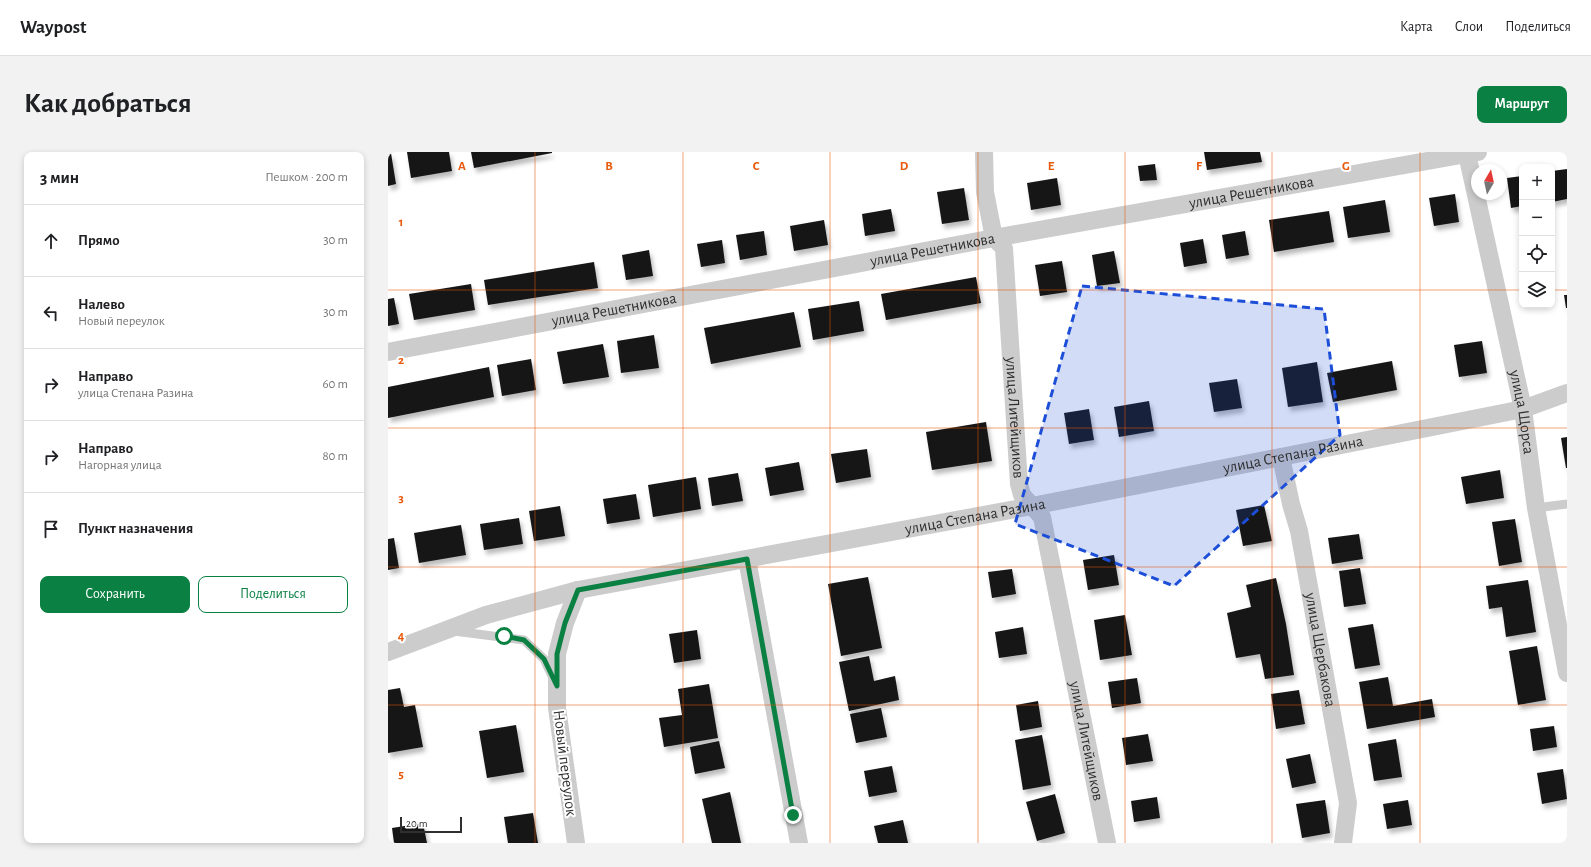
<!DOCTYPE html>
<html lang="ru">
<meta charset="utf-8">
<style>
body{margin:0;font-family:"Alegreya Sans",sans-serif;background:#f2f2f2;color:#202124}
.controls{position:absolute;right:12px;top:12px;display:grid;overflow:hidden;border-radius:8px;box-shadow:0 2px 6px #0003}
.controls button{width:36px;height:36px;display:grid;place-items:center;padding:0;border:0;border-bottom:1px solid #e0e0e0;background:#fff;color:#202124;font:20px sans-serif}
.compass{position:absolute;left:1083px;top:12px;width:36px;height:36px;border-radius:50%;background:#fff;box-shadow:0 2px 6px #0003;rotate:9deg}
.scale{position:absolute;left:12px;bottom:10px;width:62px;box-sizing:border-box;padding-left:4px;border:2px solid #2f2f2f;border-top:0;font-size:11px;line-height:14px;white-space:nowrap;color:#2f2f2f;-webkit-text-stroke:3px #fff;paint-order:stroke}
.stop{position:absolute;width:12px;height:12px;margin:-9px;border:3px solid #0b8043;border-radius:50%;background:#fff}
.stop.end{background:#0b8043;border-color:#fff;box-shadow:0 1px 4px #0008}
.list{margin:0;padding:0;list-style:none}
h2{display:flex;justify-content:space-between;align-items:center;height:52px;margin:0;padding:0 16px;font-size:17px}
h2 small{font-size:13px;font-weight:400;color:#757577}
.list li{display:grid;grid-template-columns:26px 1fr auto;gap:12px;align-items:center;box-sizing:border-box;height:72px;padding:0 16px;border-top:1px solid #e0e0e0}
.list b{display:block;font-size:15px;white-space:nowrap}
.list p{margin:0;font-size:13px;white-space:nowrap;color:#757577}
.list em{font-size:13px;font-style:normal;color:#757577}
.actions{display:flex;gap:8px;padding:12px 16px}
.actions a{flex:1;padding:9px 0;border:1px solid #0b8043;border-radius:8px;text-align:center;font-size:14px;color:#0b8043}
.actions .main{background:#0b8043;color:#fff}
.icon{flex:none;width:22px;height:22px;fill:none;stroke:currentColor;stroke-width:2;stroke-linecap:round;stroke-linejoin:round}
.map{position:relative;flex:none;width:1179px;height:691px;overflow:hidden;border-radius:8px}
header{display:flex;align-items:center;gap:24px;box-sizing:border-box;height:56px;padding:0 20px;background:#fff;border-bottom:1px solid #e0e0e0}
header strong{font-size:19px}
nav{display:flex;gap:22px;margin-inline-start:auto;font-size:14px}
.intro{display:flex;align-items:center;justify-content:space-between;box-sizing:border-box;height:96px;padding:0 24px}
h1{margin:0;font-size:28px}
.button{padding:10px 18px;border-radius:8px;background:#0b8043;color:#fff;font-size:14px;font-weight:700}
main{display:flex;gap:24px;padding:0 24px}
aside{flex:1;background:#fff;border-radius:8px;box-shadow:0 2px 6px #0003}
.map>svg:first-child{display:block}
</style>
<header>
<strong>Waypost</strong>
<nav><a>Карта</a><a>Слои</a><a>Поделиться</a></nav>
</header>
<div class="intro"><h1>Как добраться</h1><a class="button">Маршрут</a></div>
<main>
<aside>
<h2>3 мин<small>Пешком · 200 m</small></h2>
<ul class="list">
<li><svg class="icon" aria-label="ahead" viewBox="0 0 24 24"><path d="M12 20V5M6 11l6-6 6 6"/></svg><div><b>Прямо</b></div><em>30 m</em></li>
<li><svg class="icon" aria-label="left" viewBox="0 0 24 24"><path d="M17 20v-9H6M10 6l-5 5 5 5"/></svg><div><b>Налево</b><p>Новый переулок</p></div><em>30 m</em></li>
<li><svg class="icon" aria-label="right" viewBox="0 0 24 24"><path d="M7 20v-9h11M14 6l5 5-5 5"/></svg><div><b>Направо</b><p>улица Степана Разина</p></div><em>60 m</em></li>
<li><svg class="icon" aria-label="right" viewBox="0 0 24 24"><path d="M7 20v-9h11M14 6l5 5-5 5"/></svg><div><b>Направо</b><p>Нагорная улица</p></div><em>80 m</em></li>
<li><svg class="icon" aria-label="arrive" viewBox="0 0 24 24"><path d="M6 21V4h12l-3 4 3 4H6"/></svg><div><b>Пункт назначения</b></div></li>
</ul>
<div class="actions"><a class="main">Сохранить</a><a>Поделиться</a></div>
</aside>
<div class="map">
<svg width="1179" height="691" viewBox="0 0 1179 691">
<defs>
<filter id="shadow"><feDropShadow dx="2.5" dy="4.5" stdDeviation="2" flood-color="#0004"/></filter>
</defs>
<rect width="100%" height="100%" fill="#fff"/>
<path fill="#161616" filter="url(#shadow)" d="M19 0H61L64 19 23 26Z
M83 0H164V1L86 16Z
M816 0H872L874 10 819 18Z
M3 1 8 32 0 34V2Z
M767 12 769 28 752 29 750 14Z
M1179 17V47L1164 50V19Z
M1134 24V54L1123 56 1119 26Z
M669 26 673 53 643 58 639 31Z
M576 36 581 68 554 72 549 40Z
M1067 42 1071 70 1046 74 1041 46Z
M997 48 1002 80 960 86 955 55Z
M503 57 507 79 477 84 474 62Z
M941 59 946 90 886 100 881 68Z
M436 68 440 93 406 99 402 74Z
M376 79 379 103 352 108 348 83Z
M857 79 861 103 838 107 834 83Z
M815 87 819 111 796 115 792 91Z
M334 88 337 111 313 115 309 92Z
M261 98 265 124 238 128 234 103Z
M726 99 732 131 709 134 704 103Z
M674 109 679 140 652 144 647 113Z
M206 110 210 136 100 153 96 128Z
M588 125 593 151 498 168 493 142Z
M83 132 87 158 26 168 21 142Z
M1176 143H1179V156H1178Z
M6 146 11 172 0 174V147Z
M471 149 476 179 425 188 420 157Z
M406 160 413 195 323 212 316 176Z
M266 183 271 216 233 221 229 189Z
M1094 189 1099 221 1071 225 1066 193Z
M215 192 221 225 175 232 169 200Z
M143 207 148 238 114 244 109 213Z
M1004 209 1009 238 945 250 939 221Z
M929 210 935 250 900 255 894 216Z
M101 215 106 245 0 266V235Z
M849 227 854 256 826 260 821 231Z
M761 249 766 279 731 285 726 255Z
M701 257 706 288 681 292 676 261Z
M598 270 604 309 544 318 538 280Z
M1179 285V316H1178L1173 286Z
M479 297 483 325 448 331 443 302Z
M411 310 416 338 382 344 377 316Z
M1112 318 1116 346 1078 352 1073 325Z
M350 321 355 349 324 354 320 326Z
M308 325 313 357 265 365 260 333Z
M248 342 252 367 219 372 215 347Z
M876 353 884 389 855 394 848 358Z
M172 354 177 384 146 389 141 359Z
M131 366 135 392 96 398 92 372Z
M1127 367 1134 410 1111 414 1104 370Z
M73 373 78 403 31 411 26 381Z
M971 382 975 407 944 412 940 386Z
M6 386 11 416 0 418V387Z
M726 403 731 433 700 438 695 408Z
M972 416 978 452 956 455 951 419Z
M624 417 628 442 604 446 600 420Z
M480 425 494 496 453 504 440 432Z
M888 426 898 472 906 523 877 527 872 502 848 506 839 461 863 455 858 433Z
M1140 428 1148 480 1118 485 1114 455 1101 457 1098 434Z
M737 463 744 503 712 508 706 468Z
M985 472 992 513 967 517 960 476Z
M635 475 639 502 611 506 607 480Z
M309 478 313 507 286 511 281 482Z
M1149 494 1158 548 1130 553 1121 499Z
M481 504 486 529 507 524 511 548 461 559 451 510Z
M1000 525 1005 554 1044 547 1047 565 979 577 971 530Z
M749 526 753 551 724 556 720 530Z
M321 532 330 586 276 595 271 566 294 563 290 537Z
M12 536 16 555 27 553 35 595 0 601V538Z
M911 538 917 572 888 577 883 542Z
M650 549 654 575 632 579 628 553Z
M493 556 499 585 468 591 462 562Z
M128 573 136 620 99 626 91 579Z
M1166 574 1169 595 1145 599 1142 577Z
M760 582 765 609 738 613 734 586Z
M654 583 663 633 635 638 627 588Z
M1008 587 1014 625 986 629 980 592Z
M331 589 337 616 307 622 302 595Z
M922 602 928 631 904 636 898 607Z
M504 614 509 640 481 645 476 619Z
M1175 617 1179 647 1154 652 1149 621Z
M342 640 353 691H324L314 647Z
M667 642 677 681 649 689 638 650Z
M769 645 772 666 746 670 743 649Z
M937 648 942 681 914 686 908 652Z
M1020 648 1024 673 999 677 995 652Z
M145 661 150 691H120L116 665Z
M515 668 520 691H490L486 674Z
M35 671 39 691H6L4 676Z"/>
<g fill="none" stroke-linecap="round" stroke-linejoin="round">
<path stroke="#ccc" stroke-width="9" d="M1148 356 1179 352
M66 479 136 488 156 507 165 526"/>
<g stroke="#ccc" stroke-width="18">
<path id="s1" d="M596 0 597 40 606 86 616 96 631 332 634 343 654 365 719 691"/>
<path id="s2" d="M1079 2 1135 257 1148 356 1179 521"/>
<path id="s3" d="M0 200 606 86 1090 0"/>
<path id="s4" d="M893 305 903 352 911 379 960 651 955 691"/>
<path d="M359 407 411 691"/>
<path id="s5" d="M0 500 98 463 190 438 644 354 893 305 1135 257 1179 241"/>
<path d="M188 691 169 556V502L177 471 190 438"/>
</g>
</g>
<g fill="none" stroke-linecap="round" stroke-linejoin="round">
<path stroke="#0b8043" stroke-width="5" d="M116 484 136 488 156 507 169 534V502L177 471 190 438 359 407 405 663"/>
</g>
<path fill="#1d4ed8" fill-opacity="0.2" stroke="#1d4ed8" stroke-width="3" stroke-dasharray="8 5" stroke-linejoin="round" d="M694 134 936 157 952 283 786 434 627 372Z"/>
<path fill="none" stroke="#e8590c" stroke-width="1" stroke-opacity="0.55" d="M147 0V691M295 0V691M442 0V691M590 0V691M737 0V691M884 0V691M1032 0V691M0 138H1134M1164 138H1179M0 276H1179M0 415H1179M0 553H1179"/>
<g text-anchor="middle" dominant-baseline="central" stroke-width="4" stroke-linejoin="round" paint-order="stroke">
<g font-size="16" fill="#2f2f2f" stroke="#fff">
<text stroke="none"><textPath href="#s3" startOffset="878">улица Решетникова</textPath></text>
<text stroke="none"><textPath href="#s3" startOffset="554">улица Решетникова</textPath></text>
<text stroke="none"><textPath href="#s3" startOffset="230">улица Решетникова</textPath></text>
<text stroke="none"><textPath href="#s2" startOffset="264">улица Щорса</textPath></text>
<text stroke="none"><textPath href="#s1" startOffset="271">улица Литейщиков</textPath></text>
<text stroke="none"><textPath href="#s5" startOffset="928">улица Степана Разина</textPath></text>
<text stroke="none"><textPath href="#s5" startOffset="604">улица Степана Разина</textPath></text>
<text stroke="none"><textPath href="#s4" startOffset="197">улица Щербакова</textPath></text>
<text stroke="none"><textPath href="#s1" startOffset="607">улица Литейщиков</textPath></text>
<text transform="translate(177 611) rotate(83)">Новый переулок</text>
</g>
</g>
<g font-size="13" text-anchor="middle" font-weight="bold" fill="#e8590c" stroke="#fff" stroke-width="4" stroke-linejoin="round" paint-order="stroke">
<text x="74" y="18">A</text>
<text x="221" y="18">B</text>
<text x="368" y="18">C</text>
<text x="516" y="18">D</text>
<text x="663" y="18">E</text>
<text x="811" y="18">F</text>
<text x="958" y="18">G</text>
<text x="13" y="74">1</text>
<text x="13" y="212">2</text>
<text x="13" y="350">3</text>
<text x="13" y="488">4</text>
<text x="13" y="626">5</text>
</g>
</svg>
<div class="controls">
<button>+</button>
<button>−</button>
<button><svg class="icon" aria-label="locate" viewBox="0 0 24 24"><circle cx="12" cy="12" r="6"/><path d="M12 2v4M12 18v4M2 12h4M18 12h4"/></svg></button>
<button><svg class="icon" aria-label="layers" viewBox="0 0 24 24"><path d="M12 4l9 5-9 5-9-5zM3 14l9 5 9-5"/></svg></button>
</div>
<svg class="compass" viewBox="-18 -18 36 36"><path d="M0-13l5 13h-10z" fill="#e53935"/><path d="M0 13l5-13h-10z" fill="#757577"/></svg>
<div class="scale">20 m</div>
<div class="stop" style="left:116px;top:484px"></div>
<div class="stop end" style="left:405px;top:663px"></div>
</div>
</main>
